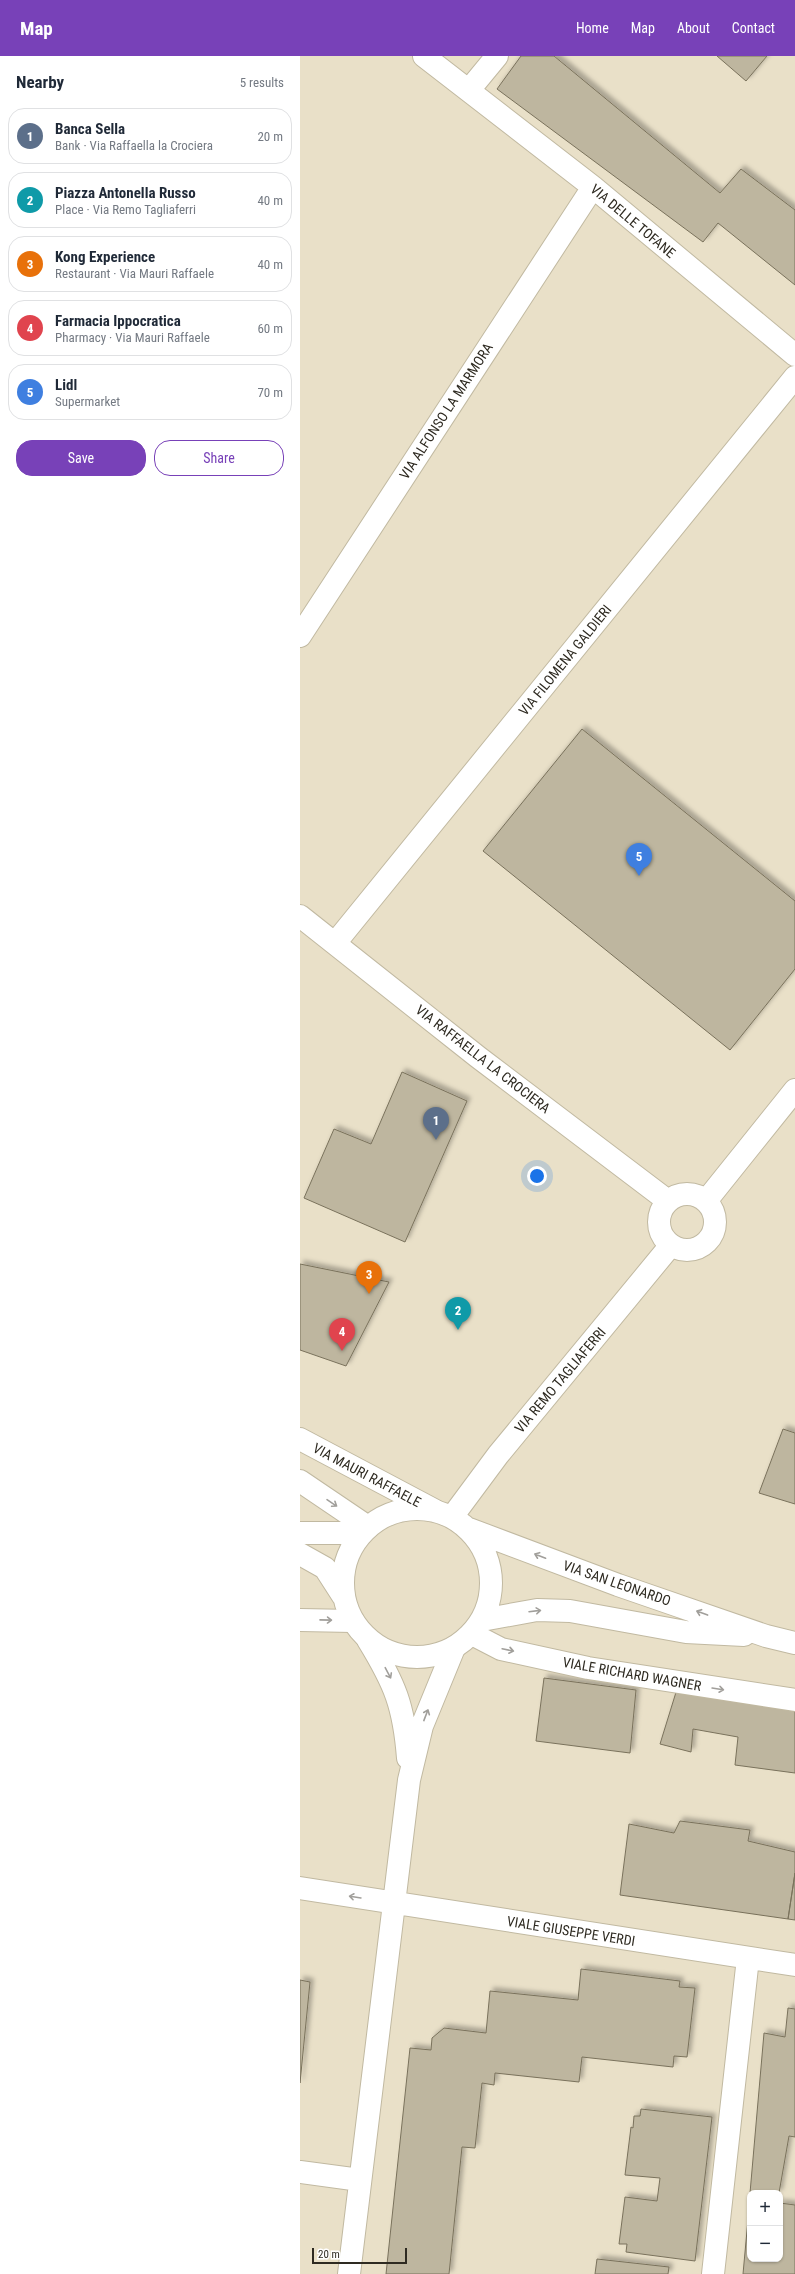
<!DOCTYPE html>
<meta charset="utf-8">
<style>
body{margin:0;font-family:"Roboto Condensed",sans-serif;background:#f6f6f7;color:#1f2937}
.controls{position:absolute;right:12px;bottom:12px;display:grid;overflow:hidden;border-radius:8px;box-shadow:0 1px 3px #0004}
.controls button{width:36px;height:36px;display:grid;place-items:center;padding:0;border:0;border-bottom:1px solid #e0e1e3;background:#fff;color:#1f2937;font:20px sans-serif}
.scale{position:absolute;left:12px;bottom:10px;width:95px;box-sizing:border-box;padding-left:4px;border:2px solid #2e2a21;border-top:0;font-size:11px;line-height:14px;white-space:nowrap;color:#2e2a21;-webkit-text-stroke:3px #fff;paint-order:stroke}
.you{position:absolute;left:237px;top:1120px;width:14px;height:14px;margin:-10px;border:3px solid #fff;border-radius:50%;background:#1a73e8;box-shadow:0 0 0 6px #1a73e833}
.badge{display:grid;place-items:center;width:26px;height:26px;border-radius:50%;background:#7841b8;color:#fff;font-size:13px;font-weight:700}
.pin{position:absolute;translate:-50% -33px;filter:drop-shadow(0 1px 2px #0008)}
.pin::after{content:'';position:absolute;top:21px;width:14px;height:12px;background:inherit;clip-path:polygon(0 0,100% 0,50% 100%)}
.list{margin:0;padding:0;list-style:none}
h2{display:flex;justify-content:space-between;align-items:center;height:52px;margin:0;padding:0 16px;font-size:17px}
h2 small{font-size:13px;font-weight:400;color:#747a83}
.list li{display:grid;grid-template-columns:26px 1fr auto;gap:12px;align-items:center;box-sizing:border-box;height:56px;margin:0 8px 8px;padding:0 8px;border:1px solid #e0e1e3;border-radius:16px}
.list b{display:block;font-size:15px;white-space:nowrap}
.list p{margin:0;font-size:13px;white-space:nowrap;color:#747a83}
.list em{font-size:13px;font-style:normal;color:#747a83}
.actions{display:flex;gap:8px;padding:12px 16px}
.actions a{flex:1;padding:9px 0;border:1px solid #7841b8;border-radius:16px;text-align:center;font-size:14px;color:#7841b8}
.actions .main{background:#7841b8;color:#fff}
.map{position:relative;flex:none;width:495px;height:2218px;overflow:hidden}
header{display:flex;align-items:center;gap:24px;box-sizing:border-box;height:56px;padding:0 20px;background:#7841b8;color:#fff}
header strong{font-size:19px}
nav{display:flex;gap:22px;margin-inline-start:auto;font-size:14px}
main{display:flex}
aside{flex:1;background:#fff}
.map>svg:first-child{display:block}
</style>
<header>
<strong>Map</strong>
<nav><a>Home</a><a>Map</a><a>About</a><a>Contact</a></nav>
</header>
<main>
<aside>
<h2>Nearby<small>5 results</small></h2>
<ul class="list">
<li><span class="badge" style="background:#5c6f8a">1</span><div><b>Banca Sella</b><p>Bank · Via Raffaella la Crociera</p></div><em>20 m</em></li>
<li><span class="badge" style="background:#0f9aa8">2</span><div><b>Piazza Antonella Russo</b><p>Place · Via Remo Tagliaferri</p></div><em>40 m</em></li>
<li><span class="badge" style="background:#e8710a">3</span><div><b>Kong Experience</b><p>Restaurant · Via Mauri Raffaele</p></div><em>40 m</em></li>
<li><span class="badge" style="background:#e0444e">4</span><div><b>Farmacia Ippocratica</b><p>Pharmacy · Via Mauri Raffaele</p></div><em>60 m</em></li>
<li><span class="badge" style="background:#3f7fe0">5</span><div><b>Lidl</b><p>Supermarket</p></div><em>70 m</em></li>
</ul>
<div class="actions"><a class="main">Save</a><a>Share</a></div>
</aside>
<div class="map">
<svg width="495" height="2218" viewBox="0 0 495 2218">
<defs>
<filter id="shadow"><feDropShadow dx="3.5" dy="-3.5" stdDeviation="2" flood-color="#0004"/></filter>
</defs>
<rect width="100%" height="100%" fill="#e9e0c8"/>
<path fill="#beb69f" stroke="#7a725c" filter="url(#shadow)" d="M221 0H254L420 137 441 113 495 154V229L418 167 403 186 197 33Z
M417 0H467L446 25Z
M282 673 495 845V913L430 994 183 795Z
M102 1016 167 1045 105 1186 4 1142 34 1073 71 1088Z
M0 1208 89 1226 46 1310 0 1294Z
M483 1373 495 1377V1448L459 1437Z
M244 1622 336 1634 330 1697 236 1685Z
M377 1633 495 1651V1717L435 1709 438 1681 393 1673 391 1696 360 1688Z
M380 1765 450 1774 448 1785 495 1796V1817L488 1863 320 1839 329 1768 374 1777Z
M495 1817V1864L488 1863Z
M281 1913 380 1925 379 1931 395 1932 387 2001 374 2000 373 2011 282 2001 279 2026 195 2017 194 2029 182 2027 175 2092 162 2091 149 2218H86L110 1992 131 1994 132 1982 144 1972 186 1977 190 1935 278 1944Z
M0 1924 10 1926 0 2027Z
M488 1952 495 1953V2081L489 2080 479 2137H450L464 1977 485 1981Z
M341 2053 412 2061 395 2205 326 2196 327 2188H319L325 2141 357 2145 360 2122 325 2119 331 2071 333 2072 334 2060H340Z
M450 2142V2203H480V2147L495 2149V2218H443Z
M297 2203 369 2211 368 2218H295Z"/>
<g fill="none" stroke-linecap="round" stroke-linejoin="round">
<g stroke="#c1b9a1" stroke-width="24">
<path id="street" d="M124 0 293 131 495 299
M169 34 197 0
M0 580 293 131
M0 860 178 1001 368 1145
M36 886 495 321
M359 1166a28 28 0 1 1 56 0a28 28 0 1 1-56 0Z
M406 1145 495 1034
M0 1383 134 1454
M0 1425 68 1471
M152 1461 198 1399 371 1189
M0 1564 53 1565
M172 1578 201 1593 288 1612 495 1644
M68 1584C95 1628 104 1650 108 1702
M0 1832 495 1909
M0 2116 60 2124
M49 2218 109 1724 122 1670 154 1592
M413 2218 448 1902"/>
</g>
<g stroke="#c1b9a1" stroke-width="24">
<path id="primary" d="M43 1527a74 74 0 1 1 148 0a74 74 0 1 1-148 0Z
M169 1473 318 1529 466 1580 495 1587
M0 1477H62
M0 1498 25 1512 43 1540
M182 1564 237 1554 270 1555 386 1576 444 1579"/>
</g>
<use href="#street" stroke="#fff" stroke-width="22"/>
<use href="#primary" stroke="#fff" stroke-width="22"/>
</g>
<defs><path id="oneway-shaft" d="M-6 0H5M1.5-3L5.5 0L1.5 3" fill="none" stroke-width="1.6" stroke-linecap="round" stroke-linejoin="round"/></defs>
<g stroke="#a19f9b">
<use href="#oneway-shaft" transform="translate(32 1447) rotate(34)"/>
<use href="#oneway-shaft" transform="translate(240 1500) rotate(-159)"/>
<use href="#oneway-shaft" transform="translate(235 1555) rotate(-7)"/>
<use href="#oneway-shaft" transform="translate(402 1557) rotate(-160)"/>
<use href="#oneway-shaft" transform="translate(26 1564) rotate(1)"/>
<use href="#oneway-shaft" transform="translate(208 1594) rotate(12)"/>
<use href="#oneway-shaft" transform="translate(88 1617) rotate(62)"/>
<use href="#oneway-shaft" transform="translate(418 1633) rotate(9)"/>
<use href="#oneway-shaft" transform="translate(126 1659) rotate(-69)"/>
<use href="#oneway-shaft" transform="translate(55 1841) rotate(-171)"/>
</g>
<g text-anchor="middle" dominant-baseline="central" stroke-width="3" stroke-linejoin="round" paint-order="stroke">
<g font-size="14" fill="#2e2a21" stroke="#fff">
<text transform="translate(333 165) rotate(40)">VIA DELLE TOFANE</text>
<text transform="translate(146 355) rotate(-57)">VIA ALFONSO LA MARMORA</text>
<text transform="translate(265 604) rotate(-51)">VIA FILOMENA GALDIERI</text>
<text transform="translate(183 1003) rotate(38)">VIA RAFFAELLA LA CROCIERA</text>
<text transform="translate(260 1324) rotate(-50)">VIA REMO TAGLIAFERRI</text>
<text transform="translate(67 1419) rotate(28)">VIA MAURI RAFFAELE</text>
<text transform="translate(317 1527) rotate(19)">VIA SAN LEONARDO</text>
<text transform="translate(332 1618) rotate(10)">VIALE RICHARD WAGNER</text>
<text transform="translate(271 1875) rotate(9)">VIALE GIUSEPPE VERDI</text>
</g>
</g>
</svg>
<div class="controls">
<button>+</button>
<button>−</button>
</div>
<div class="scale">20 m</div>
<div class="you"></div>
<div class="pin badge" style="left:136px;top:1084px;background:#5c6f8a">1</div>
<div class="pin badge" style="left:158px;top:1274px;background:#0f9aa8">2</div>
<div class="pin badge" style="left:69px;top:1238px;background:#e8710a">3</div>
<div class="pin badge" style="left:42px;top:1295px;background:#e0444e">4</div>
<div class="pin badge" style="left:339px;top:820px;background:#3f7fe0">5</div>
</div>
</main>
